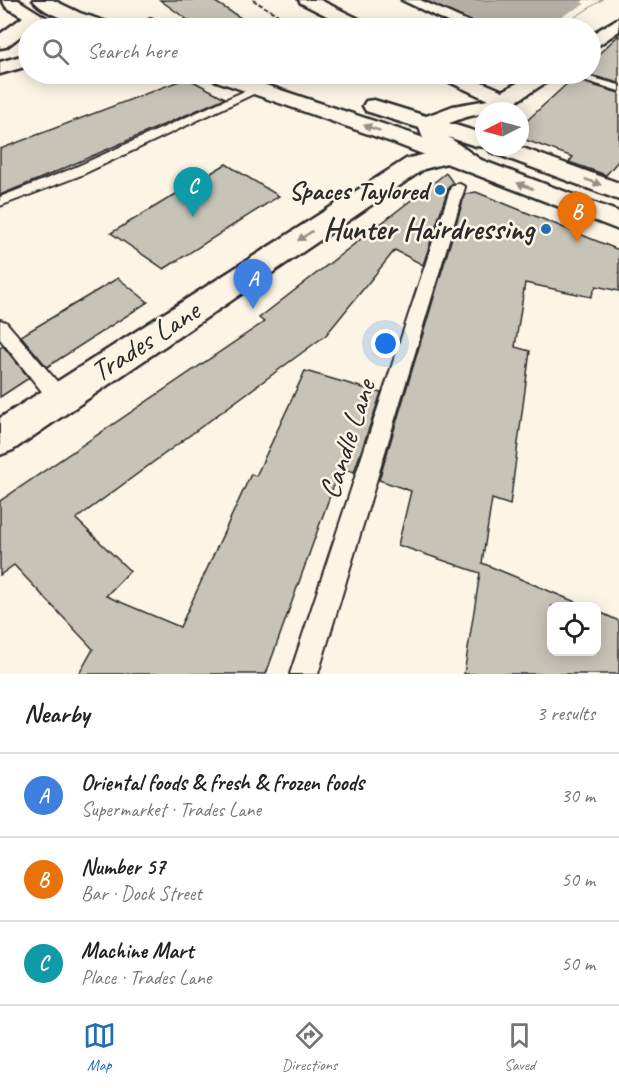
<!DOCTYPE html>
<meta charset="utf-8">
<style>
body{margin:0;font-family:Caveat,sans-serif;background:#f2f2f2;color:#222}
.controls{position:absolute;right:18px;bottom:18px;display:grid;overflow:hidden;border-radius:12px;box-shadow:0 3px 15px #0003}
.controls button{width:54px;height:54px;display:grid;place-items:center;padding:0;border:0;border-bottom:2px solid #e0e0e0;background:#fff;color:#222;font:30px sans-serif}
.compass{position:absolute;left:475px;top:102px;width:54px;height:54px;border-radius:50%;background:#fff;box-shadow:0 3px 15px #0003;rotate:264deg}
.you{position:absolute;left:386px;top:344px;width:21px;height:21px;margin:-15px;border:4px solid #fff;border-radius:50%;background:#1a73e8;box-shadow:0 0 0 9px #1a73e833}
.badge{display:grid;place-items:center;width:39px;height:39px;border-radius:50%;background:#1f6fb2;color:#fff;font-size:20px;font-weight:700}
.pin{position:absolute;translate:-50% -50px;filter:drop-shadow(0 2px 3px #0008)}
.pin::after{content:'';position:absolute;top:32px;width:21px;height:18px;background:inherit;clip-path:polygon(0 0,100% 0,50% 100%)}
.list{margin:0;padding:0;list-style:none}
h2{display:flex;justify-content:space-between;align-items:center;height:78px;margin:0;padding:0 24px;font-size:26px}
h2 small{font-size:20px;font-weight:400;color:#767676}
.list li{display:grid;grid-template-columns:39px 1fr auto;gap:18px;align-items:center;box-sizing:border-box;height:84px;padding:0 24px;border-top:2px solid #e0e0e0}
.list b{display:block;font-size:22px;white-space:nowrap}
.list p{margin:0;font-size:20px;white-space:nowrap;color:#767676}
.list em{font-size:20px;font-style:normal;color:#767676}
.icon{flex:none;width:33px;height:33px;fill:none;stroke:currentColor;stroke-width:2;stroke-linecap:round;stroke-linejoin:round}
.map{position:relative;flex:none;width:619px;height:674px;overflow:hidden}
.search{position:absolute;background:#fff;box-shadow:0 3px 15px #0003;left:18px;right:18px;top:18px;height:66px;display:flex;align-items:center;gap:15px;box-sizing:border-box;padding:0 21px;border-radius:33px;color:#767676;font-size:22px}
.sheet{height:330px;background:#fff}
nav{display:flex;justify-content:space-around;align-items:center;box-sizing:border-box;height:84px;border-top:2px solid #e0e0e0;background:#fff;font-size:16px;color:#767676}
nav a{display:grid;justify-items:center;gap:3px}
nav .on{color:#1f6fb2}
.map>svg:first-child{display:block}
</style>
<div class="map">
<svg width="619" height="674" viewBox="0 0 619 674">
<rect width="100%" height="100%" fill="#fcf5e5"/>
<filter id="ink" filterUnits="userSpaceOnUse"><feTurbulence type="fractalNoise" baseFrequency=".0167" numOctaves="2"/><feDisplacementMap in="SourceGraphic" scale="12" xChannelSelector="R" yChannelSelector="G"/><feConvolveMatrix kernelMatrix="1 2 1 2 8 2 1 2 1" color-interpolation-filters="sRGB"/></filter>
<g filter="url(#ink)">
<path fill="#b4b0a5" stroke="#7d7b74" stroke-width="1.5" d="M419 0H601L557 28H482Z"/>
<path fill="#fcf5e5" d="M584 0H601L557 28H538L585 4 581 2Z"/>
<path fill="#c8c3b7" stroke="#2b2b2b" stroke-width="1.5" d="M160 0H212L257 28H199Z
M619 35V83L586 74H591V61Z
M187 78 225 98 51 174 0 195V149Z
M572 79 619 93V160L606 175 569 162 573 157 520 138V127Z
M226 164 279 196 164 269 111 233Z
M446 173 453 183 449 186 423 265 395 250 326 335 76 519 130 571 106 596 180 627 251 474 256 476 305 371 381 393 354 472 340 468 266 674H79L93 649 14 565 0 575V501L264 322 259 318Z
M476 192 619 250V291L596 286 591 297 525 283 515 347 530 351 510 505 492 499 482 563 585 606H552V651H597V611L619 621V674H464L480 573 398 545 411 491 379 480 465 194Z
M118 278 148 302 47 367 21 336Z
M3 346 29 378 0 397V348Z"/>
<g fill="none" stroke-linecap="round" stroke-linejoin="round">
<g stroke="#2b2b2b" stroke-width="4">
<path id="service" d="M150 19 158 21 147 28H137Z
M564 74H579L619 85V91Z
M258 85 264 88 262 90 79 176 0 206V197L69 170Z
M458 183 465 187 318 674H290L451 187Z
M0 320 6 322 66 392 69 398 66 404 59 406 52 404 0 339Z"/>
</g>
<g stroke="#2b2b2b" stroke-width="5">
<path id="pedestrian" d="M402 0H420L476 25 478 28H460Z"/>
</g>
<g stroke="#2b2b2b" stroke-width="5">
<path id="minor" d="M299 0H320L369 24 372 28H351L301 3Z
M619 18V31L596 47 590 48V35Z
M439 74H463L503 91 533 74H556L553 78 503 110 484 111V113L466 117 441 126 444 134 481 160 484 165 481 170C464 174 437 154 426 141 421 137 420 129 418 123L421 118 453 106 488 100 441 78Z"/>
</g>
<g stroke="#2b2b2b" stroke-width="5">
<path id="tertiary" d="M446 149 454 151 458 156 454 161 424 169 13 450 0 455V418L406 159Z"/>
</g>
<g stroke="#2b2b2b" stroke-width="5">
<path id="primary" d="M33 13 39 14 41 18 39 22 6 47 0 48V34L27 14Z
M86 16 92 17 95 21C86 31 68 29 56 28L59 24Z
M28 54V66L0 74V62Z"/>
</g>
<g stroke="#2b2b2b" stroke-width="5">
<path id="trunk" d="M2 0H18L63 28H42L6 7Z
M33 0H53L80 13 113 24 116 28C94 30 47 18 33 0Z
M205 74H233L410 133 619 212V230L394 143 208 78Z
M374 100 484 134V147H520L619 183V200L491 152 487 147 476 146 366 111 363 106 366 101Z"/>
</g>
<use href="#service" fill="#fcf5e5" fill-rule="evenodd"/>
<use href="#pedestrian" fill="#fcf5e5" fill-rule="evenodd"/>
<use href="#minor" fill="#fcf5e5" fill-rule="evenodd"/>
<use href="#tertiary" fill="#fcf5e5" fill-rule="evenodd"/>
<use href="#primary" fill="#fcf5e5" fill-rule="evenodd"/>
<use href="#trunk" fill="#fcf5e5" fill-rule="evenodd"/>
<path stroke="#2b2b2b" stroke-width="2" stroke-dasharray="4.5 2" stroke-linecap="butt" d="M253 0 295 25"/>
</g>
<defs><path id="oneway-solid" d="M-6-.8H1V-3.2L6.5 0L1 3.2V.8H-6Z" transform="scale(1.5)"/></defs>
<g fill="#949088">
<use href="#oneway-solid" transform="translate(372 128) rotate(-161)"/>
<use href="#oneway-solid" transform="translate(593 182) rotate(21)"/>
<use href="#oneway-solid" transform="translate(525 186) rotate(-159)"/>
<use href="#oneway-solid" transform="translate(305 236) rotate(147)"/>
</g>
</g>
<g fill="#1f6fb2" stroke="#fcf5e5" stroke-width="2">
<circle cx="440" cy="190" r="6"/>
<circle cx="546" cy="229" r="6"/>
</g>
<g text-anchor="middle" dominant-baseline="central" stroke-width="5" stroke-linejoin="round" paint-order="stroke">
<g font-size="26" font-weight="bold" fill="#2b2b2b" stroke="#fcf5e5" text-anchor="end">
<text x="428" y="190">Spaces Taylored</text>
</g>
<g font-size="30" font-weight="bold" fill="#2b2b2b" stroke="#fcf5e5" text-anchor="end">
<text x="534" y="229">Hunter Hairdressing</text>
</g>
<g font-size="30" fill="#2b2b2b" stroke="#fcf5e5">
<text transform="translate(145 341) rotate(-33)">Trades Lane</text>
<text transform="translate(347 439) rotate(-72)">Candle Lane</text>
</g>
</g>
</svg>
<div class="controls">
<button><svg class="icon" aria-label="locate" viewBox="0 0 24 24"><circle cx="12" cy="12" r="6"/><path d="M12 2v4M12 18v4M2 12h4M18 12h4"/></svg></button>
</div>
<svg class="compass" viewBox="-18 -18 36 36"><path d="M0-13l5 13h-10z" fill="#e53935"/><path d="M0 13l5-13h-10z" fill="#767676"/></svg>
<div class="you"></div>
<div class="pin badge" style="left:253px;top:309px;background:#3f7fe0">A</div>
<div class="pin badge" style="left:577px;top:242px;background:#e8710a">B</div>
<div class="pin badge" style="left:193px;top:217px;background:#0f9aa8">C</div>
<div class="search"><svg class="icon" aria-label="search" viewBox="0 0 24 24"><circle cx="10" cy="10" r="6"/><path d="M15 15l6 6"/></svg>Search here</div>
</div>
<section class="sheet">
<h2>Nearby<small>3 results</small></h2>
<ul class="list">
<li><span class="badge" style="background:#3f7fe0">A</span><div><b>Oriental foods &amp; fresh &amp; frozen foods</b><p>Supermarket · Trades Lane</p></div><em>30 m</em></li>
<li><span class="badge" style="background:#e8710a">B</span><div><b>Number 57</b><p>Bar · Dock Street</p></div><em>50 m</em></li>
<li><span class="badge" style="background:#0f9aa8">C</span><div><b>Machine Mart</b><p>Place · Trades Lane</p></div><em>50 m</em></li>
</ul>
</section>
<nav>
<a class="on"><svg class="icon" aria-label="map" viewBox="0 0 24 24"><path d="M3 6l6-2 6 2 6-2v14l-6 2-6-2-6 2zM9 4v14M15 6v14"/></svg>Map</a>
<a><svg class="icon" aria-label="directions" viewBox="0 0 24 24"><path d="M12 3l9 9-9 9-9-9zM9 14v-3h6M13 9l2 2-2 2"/></svg>Directions</a>
<a><svg class="icon" aria-label="saved" viewBox="0 0 24 24"><path d="M7 4h10v16l-5-4-5 4z"/></svg>Saved</a>
</nav>
